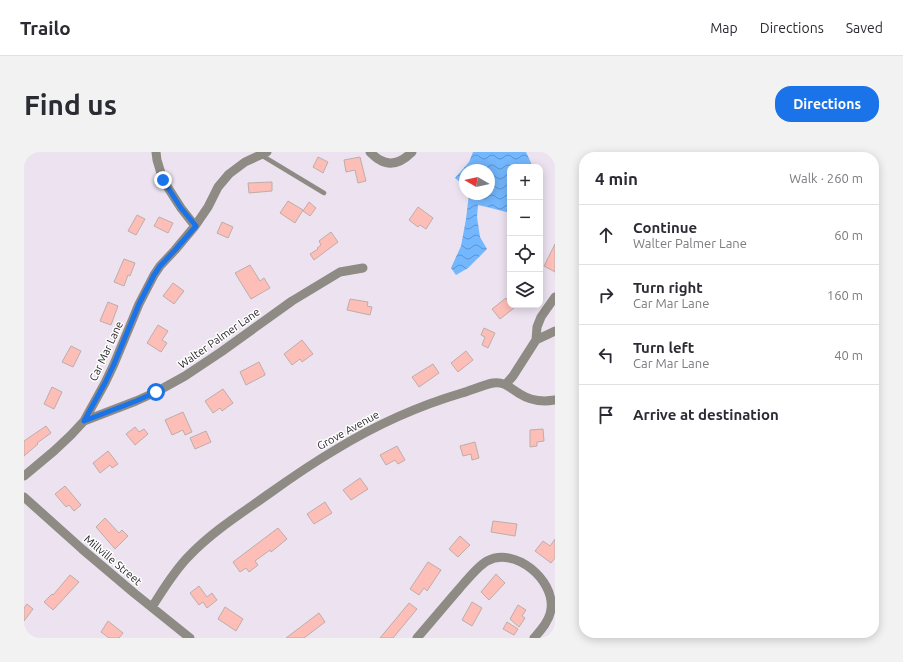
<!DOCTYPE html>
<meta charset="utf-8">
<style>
body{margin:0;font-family:Ubuntu,sans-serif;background:#f2f2f3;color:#2b2b33}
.controls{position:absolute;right:12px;top:12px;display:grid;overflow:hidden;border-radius:8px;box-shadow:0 2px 10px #0003}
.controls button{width:36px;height:36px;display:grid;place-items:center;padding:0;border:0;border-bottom:1px solid #e1e1e2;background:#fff;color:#2b2b33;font:20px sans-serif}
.compass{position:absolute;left:435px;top:12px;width:36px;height:36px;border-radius:50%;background:#fff;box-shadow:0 2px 10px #0003;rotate:279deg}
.stop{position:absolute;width:12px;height:12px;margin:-9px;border:3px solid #1a73e8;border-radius:50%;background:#fff}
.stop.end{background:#1a73e8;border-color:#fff;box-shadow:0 1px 4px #0008}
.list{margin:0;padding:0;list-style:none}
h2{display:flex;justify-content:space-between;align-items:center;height:52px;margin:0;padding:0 16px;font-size:17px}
h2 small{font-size:13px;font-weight:400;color:#7c7c81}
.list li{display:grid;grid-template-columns:26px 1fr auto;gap:12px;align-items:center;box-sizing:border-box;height:60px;padding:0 16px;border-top:1px solid #e1e1e2}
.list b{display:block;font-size:15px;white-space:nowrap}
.list p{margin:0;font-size:13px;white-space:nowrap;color:#7c7c81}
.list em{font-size:13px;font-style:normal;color:#7c7c81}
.icon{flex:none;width:22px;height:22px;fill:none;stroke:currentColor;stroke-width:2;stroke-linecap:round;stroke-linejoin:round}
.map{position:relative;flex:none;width:531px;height:486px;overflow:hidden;border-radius:16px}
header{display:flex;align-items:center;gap:24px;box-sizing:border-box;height:56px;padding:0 20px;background:#fff;border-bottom:1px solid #e1e1e2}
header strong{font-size:19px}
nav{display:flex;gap:22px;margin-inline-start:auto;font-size:14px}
.intro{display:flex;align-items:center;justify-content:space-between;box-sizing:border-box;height:96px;padding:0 24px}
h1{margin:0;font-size:28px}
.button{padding:10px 18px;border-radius:16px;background:#1a73e8;color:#fff;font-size:14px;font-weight:700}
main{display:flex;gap:24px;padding:0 24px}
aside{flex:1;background:#fff;border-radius:16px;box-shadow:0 2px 10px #0003}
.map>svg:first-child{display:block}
</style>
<header>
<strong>Trailo</strong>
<nav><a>Map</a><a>Directions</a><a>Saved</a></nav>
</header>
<div class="intro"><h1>Find us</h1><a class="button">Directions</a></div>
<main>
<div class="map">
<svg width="531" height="486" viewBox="0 0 531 486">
<defs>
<pattern id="water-waves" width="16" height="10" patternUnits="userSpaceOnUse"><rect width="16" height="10" fill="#73b7fe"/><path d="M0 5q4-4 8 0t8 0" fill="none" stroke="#5e94cd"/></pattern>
</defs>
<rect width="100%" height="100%" fill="#ece2f0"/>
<path fill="url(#water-waves)" d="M449 0H502L509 15H486V61L463 55 454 53 453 65 456 85 463 97 444 116 432 123 427 116 437 94 442 67 445 42H465V18H441V34L431 26 445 10Z"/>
<path fill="#fdbeb7" stroke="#bfaca9" d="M294 5 304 10 299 21 289 15Z
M336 5 342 29 334 31 331 18 322 20 320 8Z
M248 30V39L225 41 224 31Z
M264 49 279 58 271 71 256 61Z
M285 50 292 56 286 64 279 59Z
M394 55 409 66 402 77 396 73 394 75 385 68Z
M113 63 121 67 112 83 104 79Z
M135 65 149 71 144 81 130 74Z
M198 70 209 75 204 86 193 81Z
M307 80 314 90 290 108 286 102 294 97 293 96 297 93 295 89Z
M531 92V120L520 114Z
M100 107 111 111 106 124 104 123 100 134 90 130Z
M226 113 236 129 240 126 246 136 227 147 211 121Z
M149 131 160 139 150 152 139 144Z
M482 146 486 152V153H487L490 156 476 167 468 157Z
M326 147 344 150 343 154 348 155 346 163 323 158Z
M84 150 94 154 87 173 76 169Z
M134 173 144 179 138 188 143 191 137 200 123 191Z
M460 176 471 181 464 196 458 193 461 185 457 183Z
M278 188 289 202 278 210 276 207 268 213 260 202Z
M47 194 57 199 49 215 38 210Z
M442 199 449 208 434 220 427 211Z
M235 210 241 222V223L222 233 216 220Z
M409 212 415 221 395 235 388 225Z
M28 235 38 240 30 257 20 252Z
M199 237 209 251 198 259 196 256 189 261 181 249Z
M159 260 168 280 161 283 159 278 148 283 141 268Z
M22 274 27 281 13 291 14 292 0 304V289Z
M111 275 115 280 120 277 124 282 111 293 102 282Z
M519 277 520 289 513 290V294L506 295V278Z
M182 279 187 290 171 297 166 286Z
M451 290 455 306 448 308 447 302 439 304 436 294Z
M373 294 381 308 374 312 371 308 362 313 356 303Z
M84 299 94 312 88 316 86 313 76 321 69 311Z
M336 326 344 337 327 348 319 338Z
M41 334 57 353 50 359 45 353 42 355 31 342Z
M301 350 308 361 290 372 283 362Z
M81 366 95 381 98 378 104 384 91 397 72 375Z
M469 369 493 372 491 384 467 380Z
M254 376 263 387 247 400 246 398 231 409 234 413 225 420 222 416 216 420 209 410Z
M436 384 446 393 434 405 425 397Z
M531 387V406L527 411 511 399 519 389 526 394Z
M404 410 417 418 403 439 400 436 395 443 386 437Z
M472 422 481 431 465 448 457 440Z
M46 423 55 430 29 458 20 450 28 442 29 443Z
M175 434 183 445 188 441 193 448 183 456 179 450 175 453 166 441Z
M448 450 458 456 448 474 438 468Z
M385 451 393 457 369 486H356Z
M3 452 9 457 0 469V456Z
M494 453 502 458 498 464 501 466 495 475 486 467Z
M201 455 219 467 212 479 194 467Z
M295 461 301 470 280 486H262Z
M84 469 99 481 95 486H85L77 480Z
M483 470 494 477 490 483 479 477Z"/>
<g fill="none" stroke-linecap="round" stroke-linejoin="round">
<path stroke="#8e8a84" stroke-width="4.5" d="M237 3 300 41"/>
<path stroke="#8e8a84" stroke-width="9" d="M132 0 133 8 139 28 157 56 171 74
M346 0C349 3 352 6 356 8 368 15 379 9 388 0
M512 188 531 179
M482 232 489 224 512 188 513 175 517 165 531 145
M60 269 112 249 132 240 161 224 197 200 268 149 316 120 339 116
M0 324 30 299 47 283 60 269 81 231 90 212 115 152 130 123 136 114 151 98 171 74 184 55 194 35 205 22 221 10 243 0
M0 345 58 397 110 441 166 486
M128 455C139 438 150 419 165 404 189 379 218 361 246 341 267 326 289 311 311 298 350 274 394 254 438 241 448 238 459 233 469 231 481 229 487 237 496 242 507 249 519 250 531 248
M393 486C407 470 421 453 435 437 442 429 454 414 463 409 491 394 531 428 527 457 526 468 517 478 510 486"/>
</g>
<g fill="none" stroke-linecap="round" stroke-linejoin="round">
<path stroke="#1a73e8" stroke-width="5" d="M132 240 112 249 60 269 81 231 90 212 115 152 130 123 136 114 151 98 172 74 157 56 139 28"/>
</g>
<g text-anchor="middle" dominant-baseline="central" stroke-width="3" stroke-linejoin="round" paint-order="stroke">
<g font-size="11" fill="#231f24" stroke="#fff">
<text transform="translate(195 186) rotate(-35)">Walter Palmer Lane</text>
<text transform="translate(82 199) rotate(-65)">Car Mar Lane</text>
<text transform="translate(324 278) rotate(-29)">Grove Avenue</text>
<text transform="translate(89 408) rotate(40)">Millville Street</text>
</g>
</g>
</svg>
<div class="controls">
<button>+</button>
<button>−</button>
<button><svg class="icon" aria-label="locate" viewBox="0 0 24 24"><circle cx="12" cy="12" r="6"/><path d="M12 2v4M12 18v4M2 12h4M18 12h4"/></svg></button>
<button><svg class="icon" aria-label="layers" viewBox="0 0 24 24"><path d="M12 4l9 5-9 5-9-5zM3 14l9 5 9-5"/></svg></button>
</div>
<svg class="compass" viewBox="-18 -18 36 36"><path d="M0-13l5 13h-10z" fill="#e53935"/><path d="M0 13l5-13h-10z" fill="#7c7c81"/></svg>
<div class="stop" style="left:132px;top:240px"></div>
<div class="stop end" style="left:139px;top:28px"></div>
</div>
<aside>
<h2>4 min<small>Walk · 260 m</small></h2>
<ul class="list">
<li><svg class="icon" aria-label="ahead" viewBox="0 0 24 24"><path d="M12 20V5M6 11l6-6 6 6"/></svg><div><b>Continue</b><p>Walter Palmer Lane</p></div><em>60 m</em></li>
<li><svg class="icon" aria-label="right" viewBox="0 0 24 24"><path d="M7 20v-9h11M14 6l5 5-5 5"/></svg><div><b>Turn right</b><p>Car Mar Lane</p></div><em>160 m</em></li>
<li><svg class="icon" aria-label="left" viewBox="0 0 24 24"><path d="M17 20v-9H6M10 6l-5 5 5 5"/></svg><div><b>Turn left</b><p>Car Mar Lane</p></div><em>40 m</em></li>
<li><svg class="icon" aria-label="arrive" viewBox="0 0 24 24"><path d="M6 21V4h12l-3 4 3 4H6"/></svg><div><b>Arrive at destination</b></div></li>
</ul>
</aside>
</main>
